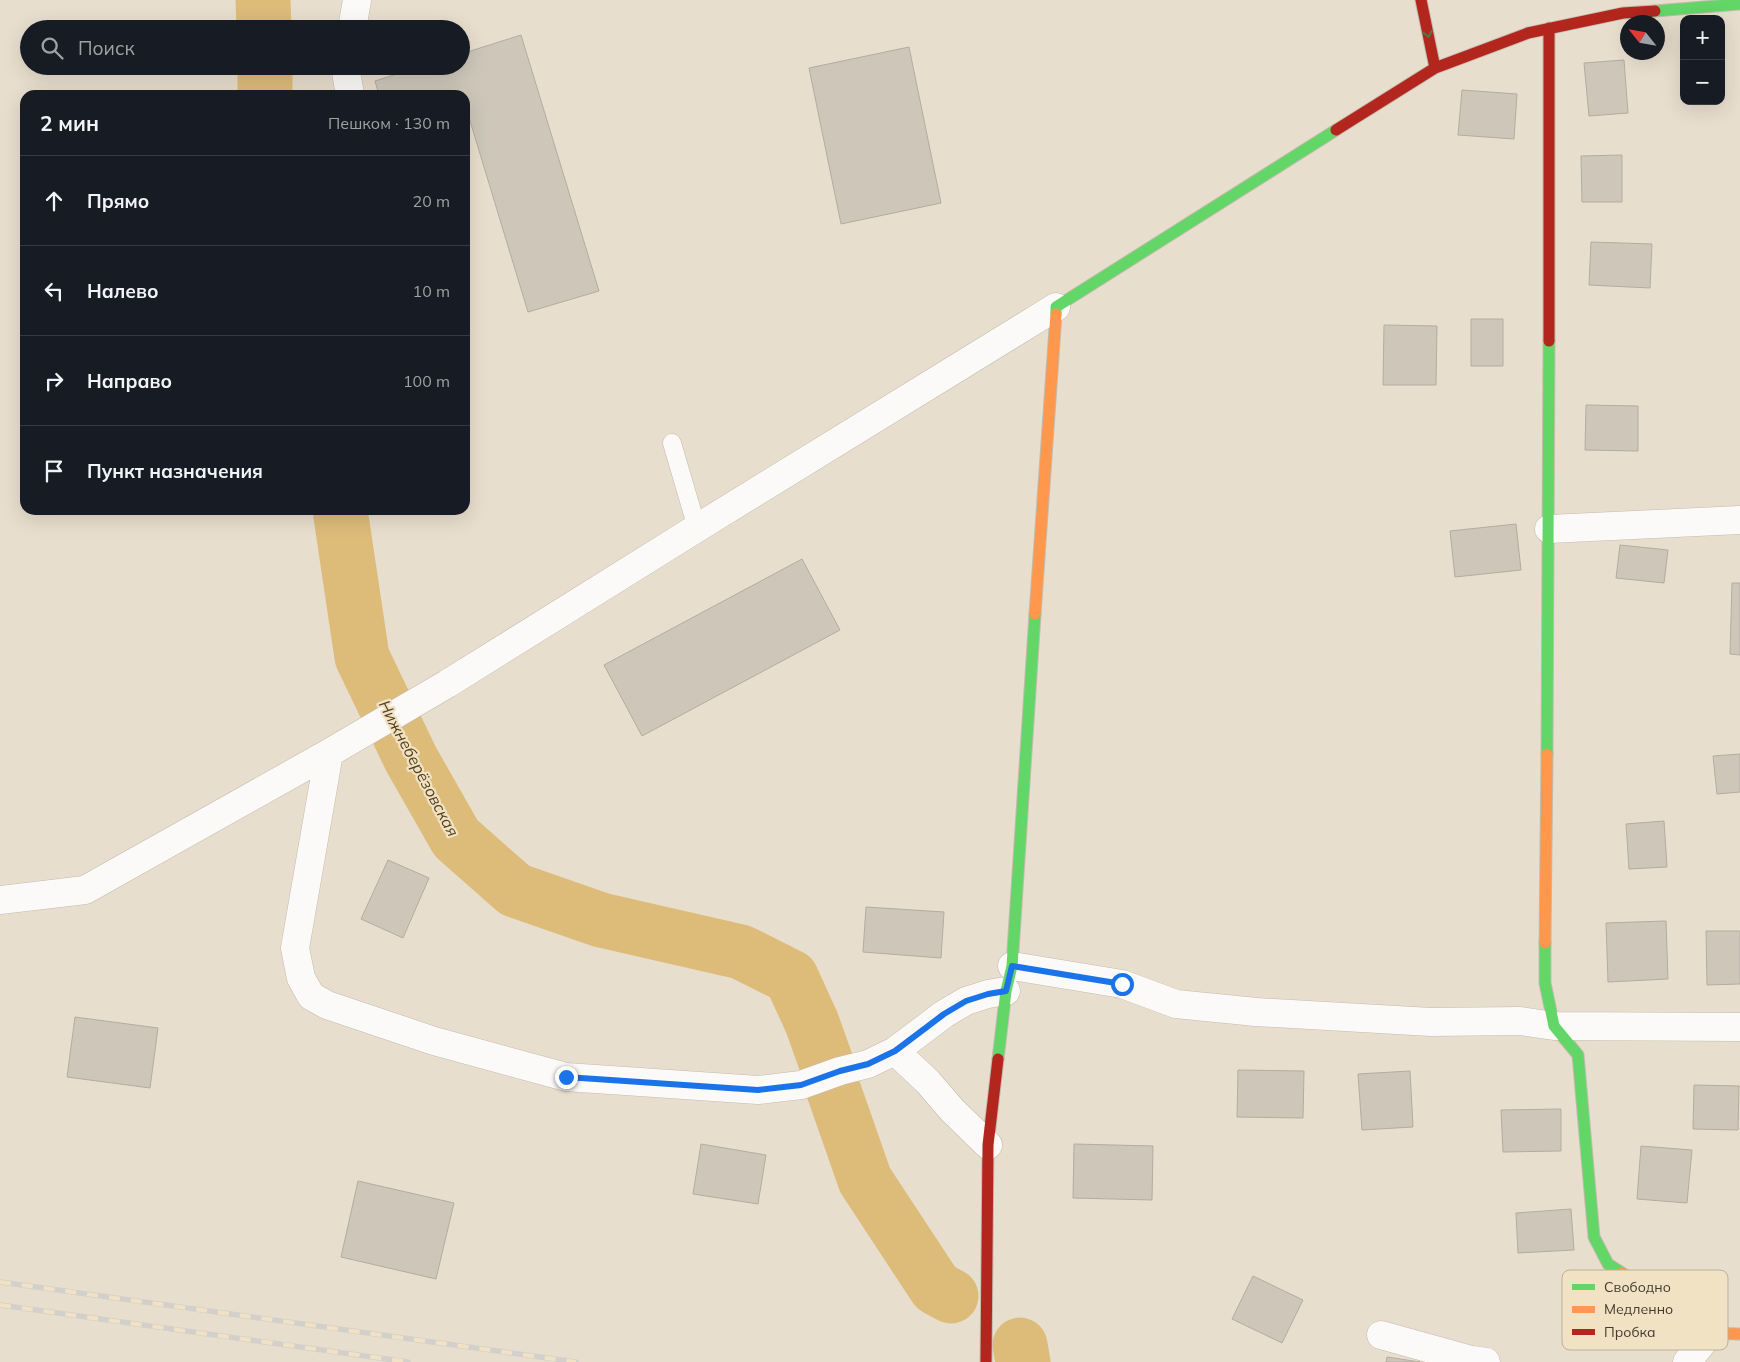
<!DOCTYPE html>
<html lang="ru">
<meta charset="utf-8">
<style>
body{margin:0;font-family:Mulish,sans-serif;background:#242831;color:#f1f3f6}
.controls{position:absolute;right:15px;top:15px;display:grid;overflow:hidden;border-radius:10px;box-shadow:0 5px 20px #0002}
.controls button{width:45px;height:45px;display:grid;place-items:center;padding:0;border:0;border-bottom:1px solid #363941;background:#171b24;color:#f1f3f6;font:25px sans-serif}
.compass{position:absolute;left:1620px;top:15px;width:45px;height:45px;border-radius:50%;background:#171b24;box-shadow:0 5px 20px #0002;rotate:301deg}
.stop{position:absolute;width:15px;height:15px;margin:-11px;border:4px solid #1a73e8;border-radius:50%;background:#fff}
.stop.end{background:#1a73e8;border-color:#fff;box-shadow:0 1px 5px #0008}
.list{margin:0;padding:0;list-style:none}
h2{display:flex;justify-content:space-between;align-items:center;height:65px;margin:0;padding:0 20px;font-size:21px}
h2 small{font-size:16px;font-weight:400;color:#9ea1a6}
.list li{display:grid;grid-template-columns:32px 1fr auto;gap:15px;align-items:center;box-sizing:border-box;height:90px;padding:0 20px;border-top:1px solid #363941}
.list b{display:block;font-size:19px;white-space:nowrap}
.list em{font-size:16px;font-style:normal;color:#9ea1a6}
.icon{flex:none;width:28px;height:28px;fill:none;stroke:currentColor;stroke-width:2;stroke-linecap:round;stroke-linejoin:round}
.map{position:relative;flex:none;width:1740px;height:1362px;overflow:hidden}
.search{position:absolute;background:#171b24;box-shadow:0 5px 20px #0002;left:20px;top:20px;width:450px;height:55px;display:flex;align-items:center;gap:12px;box-sizing:border-box;padding:0 18px;border-radius:28px;color:#9ea1a6;font-size:19px}
.panel{position:absolute;background:#171b24;box-shadow:0 5px 20px #0002;left:20px;top:90px;width:450px;height:425px;border-radius:15px}
.map>svg:first-child{display:block}
</style>
<div class="map">
<svg width="1740" height="1362" viewBox="0 0 1740 1362">
<rect width="100%" height="100%" fill="#e8dece"/>
<g fill="none" stroke-linecap="round" stroke-linejoin="round">
<path stroke="#ddbc7a" stroke-width="55" d="M263 0 264 29
M265 66V95
M340 510 362 657 411 759 456 838 515 890 601 920 741 952 791 977 812 1023 827 1065
M830 1080 865 1180 936 1288 951 1296
M1020 1345 1023 1362"/>
</g>
<path fill="#cdc6b9" stroke="#b4aca0" d="M521 35 599 291 528 312 467 111 465 112V95H379L375 81 422 66H461V54Z
M909 47 941 203 841 224 809 68Z
M1624 60 1628 113 1589 116 1584 63Z
M1462 90 1517 94 1514 139 1458 135Z
M1622 155V202H1582L1581 156Z
M1591 242 1652 244 1650 288 1589 285Z
M1471 319H1503V366H1471Z
M1384 325 1437 326 1436 385H1383Z
M1586 405 1638 406V451L1585 450Z
M1516 524 1521 570 1455 577 1450 531Z
M1620 545 1668 550 1664 583 1616 578Z
M802 559 840 630 642 736 604 665Z
M1732 583H1740V655L1730 654Z
M1740 754V792L1717 794 1713 756Z
M1664 821 1667 867 1629 869 1626 824Z
M388 860 429 878 403 938 361 919Z
M866 907 944 912 941 958 863 952Z
M1666 921 1668 979 1608 982 1606 923Z
M1706 931H1740V984L1707 985Z
M75 1017 158 1028 150 1088 67 1077Z
M1238 1070 1304 1071 1303 1118 1237 1117Z
M1410 1071 1413 1127 1362 1130 1358 1074Z
M1694 1085 1739 1086 1738 1130 1693 1129Z
M1561 1109V1151L1503 1152 1501 1110Z
M701 1144 766 1155 758 1204 693 1194Z
M1074 1144 1153 1146 1152 1200 1073 1198Z
M1641 1146 1692 1150 1687 1203 1637 1199Z
M358 1181 454 1203 436 1279 341 1257Z
M1571 1209 1574 1250 1518 1253 1516 1213Z
M1253 1276 1303 1300 1282 1343 1232 1319Z
M1387 1357 1420 1362H1386Z"/>
<g fill="none" stroke-linecap="round" stroke-linejoin="round">
<g stroke="#c3bbae" stroke-width="19">
<path id="lane" d="M672 443 697 528"/>
</g>
<g stroke="#c3bbae" stroke-width="29">
<path id="street" d="M352 29 357 0
M345 66 350 95
M1549 529 1740 520
M329 753 295 948 301 978 311 996 327 1005 434 1041 566 1077 758 1090 801 1085 840 1071 868 1064 895 1051 944 1014 966 1001 988 994 1006 991
M0 900 85 890 329 753 447 684 697 528 1056 307
M1012 966 1122 984 1176 1004 1256 1012 1431 1022 1520 1021 1554 1026 1740 1027
M895 1051 928 1082 952 1110 988 1145
M1381 1335 1471 1360 1486 1362
M1687 1362 1710 1333"/>
</g>
<g stroke="#c3bbae" stroke-width="13">
<path id="fast" d="M1655 11 1740 4
M1056 314V307L1336 130
M1547 754 1549 341
M1545 943V983L1554 1026 1578 1055 1594 1237 1608 1264 1622 1273
M998 1059 1006 991 1012 966 1035 614"/>
</g>
<g stroke="#c3bbae" stroke-width="13">
<path id="slow" d="M1035 614 1056 314
M1545 943 1547 754
M1622 1273 1710 1333 1740 1334"/>
</g>
<g stroke="#c3bbae" stroke-width="13">
<path id="jam" d="M1421 0 1435 68
M1549 28V341
M1336 130 1435 68 1528 33 1623 13 1655 11
M986 1362 988 1145 998 1059"/>
</g>
<use href="#lane" stroke="#fcfaf8" stroke-width="18"/>
<use href="#street" stroke="#fcfaf8" stroke-width="28"/>
<use href="#fast" stroke="#63d668" stroke-width="11"/>
<use href="#slow" stroke="#ff974d" stroke-width="11"/>
<use href="#jam" stroke="#b3261e" stroke-width="11"/>
<g stroke="#d3d0cb" stroke-width="5.5">
<path id="rail" d="M0 1282 576 1362
M0 1305 408 1362"/>
</g>
<use href="#rail" stroke="#f2e2c4" stroke-width="4" stroke-dasharray="11" stroke-linecap="butt"/>
</g>
<defs><path id="oneway-chevron" d="M-2-3.5L2.5 0L-2 3.5" fill="none" stroke-width="1.6" stroke-linecap="round" stroke-linejoin="round" transform="scale(1.25)"/></defs>
<use stroke="#4f7a46" href="#oneway-chevron" transform="translate(1428 34) rotate(79)"/>
<g fill="none" stroke-linecap="round" stroke-linejoin="round">
<path stroke="#1a73e8" stroke-width="6" d="M566 1077 758 1090 801 1085 840 1071 868 1064 895 1051 944 1014 966 1001 988 994 1006 991 1012 966 1122 984"/>
</g>
<g text-anchor="middle" dominant-baseline="central" stroke-width="4.5" stroke-linejoin="round" paint-order="stroke">
<g font-size="16" font-style="italic" fill="#52401b" stroke="#f2e2c4">
<text transform="translate(419 768) rotate(62)">Нижнеберёзовская</text>
</g>
</g>
<rect x="1562" y="1270" width="166" height="80" rx="8" fill="#f2e2c4" stroke="#bdb098" stroke-width="1"/>
<rect x="1572" y="1284" width="23" height="6" fill="#63d668"/>
<rect x="1572" y="1306" width="23" height="7" fill="#ff974d"/>
<rect x="1572" y="1329" width="23" height="6" fill="#b3261e"/>
<g font-size="14" fill="#423c30">
<text x="1604" y="1292">Свободно</text>
<text x="1604" y="1314">Медленно</text>
<text x="1604" y="1337">Пробка</text>
</g>
</svg>
<div class="controls">
<button>+</button>
<button>−</button>
</div>
<svg class="compass" viewBox="-18 -18 36 36"><path d="M0-13l5 13h-10z" fill="#e53935"/><path d="M0 13l5-13h-10z" fill="#9ea1a6"/></svg>
<div class="stop" style="left:1122px;top:984px"></div>
<div class="stop end" style="left:566px;top:1077px"></div>
<div class="search"><svg class="icon" aria-label="search" viewBox="0 0 24 24"><circle cx="10" cy="10" r="6"/><path d="M15 15l6 6"/></svg>Поиск</div>
<section class="panel">
<h2>2 мин<small>Пешком · 130 m</small></h2>
<ul class="list">
<li><svg class="icon" aria-label="ahead" viewBox="0 0 24 24"><path d="M12 20V5M6 11l6-6 6 6"/></svg><div><b>Прямо</b></div><em>20 m</em></li>
<li><svg class="icon" aria-label="left" viewBox="0 0 24 24"><path d="M17 20v-9H6M10 6l-5 5 5 5"/></svg><div><b>Налево</b></div><em>10 m</em></li>
<li><svg class="icon" aria-label="right" viewBox="0 0 24 24"><path d="M7 20v-9h11M14 6l5 5-5 5"/></svg><div><b>Направо</b></div><em>100 m</em></li>
<li><svg class="icon" aria-label="arrive" viewBox="0 0 24 24"><path d="M6 21V4h12l-3 4 3 4H6"/></svg><div><b>Пункт назначения</b></div></li>
</ul>
</section>
</div>
